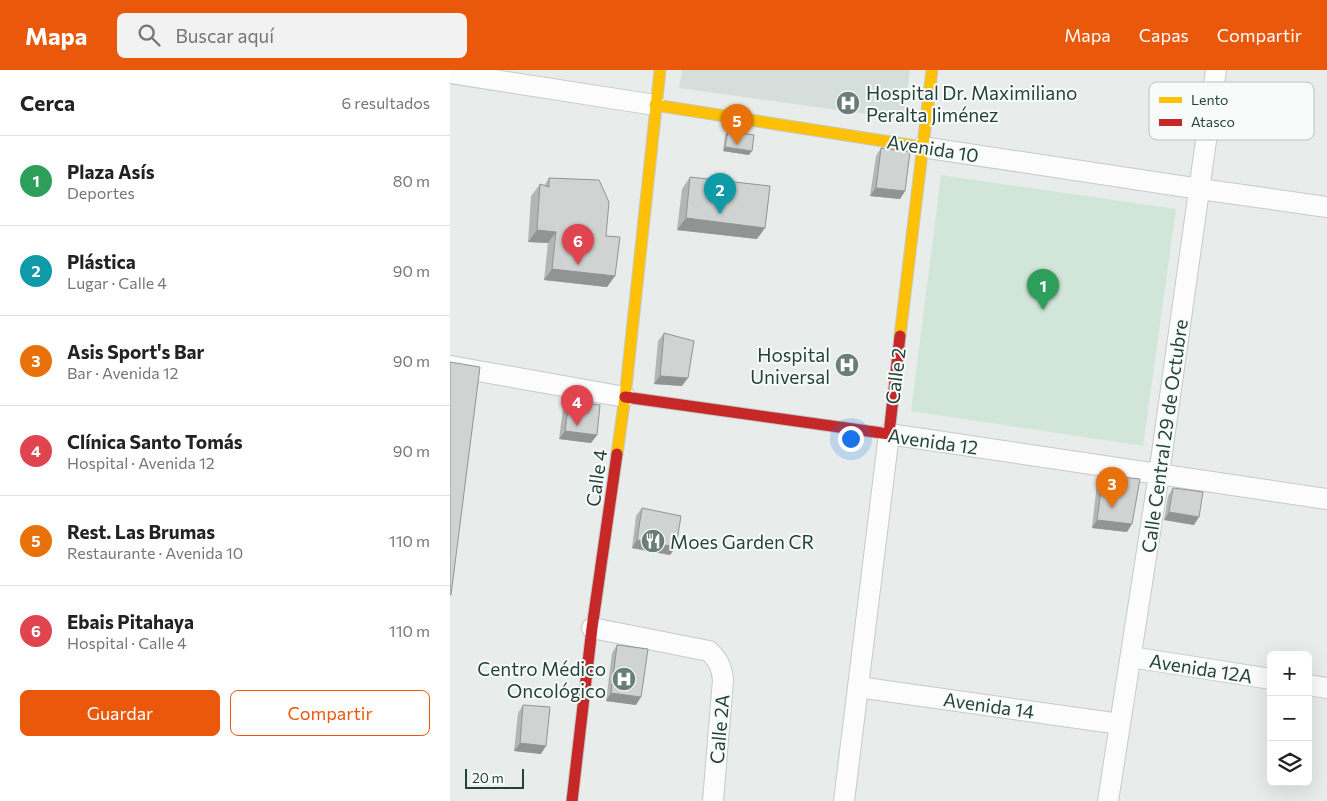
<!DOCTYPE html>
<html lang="es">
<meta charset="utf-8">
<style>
body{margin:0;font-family:Commissioner,sans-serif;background:#f2f2f2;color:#222}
.controls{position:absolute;right:15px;bottom:15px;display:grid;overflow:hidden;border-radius:8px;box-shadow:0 5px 20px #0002}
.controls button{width:45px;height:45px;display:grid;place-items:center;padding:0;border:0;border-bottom:1px solid #e0e0e0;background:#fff;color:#222;font:25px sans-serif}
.scale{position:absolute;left:15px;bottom:12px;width:59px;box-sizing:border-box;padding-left:5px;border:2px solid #24423a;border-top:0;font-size:14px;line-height:18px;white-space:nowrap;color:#24423a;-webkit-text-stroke:4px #f7fbf9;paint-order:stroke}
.you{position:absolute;left:400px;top:368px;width:18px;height:18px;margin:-12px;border:4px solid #fff;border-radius:50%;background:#1a73e8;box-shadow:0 0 0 8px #1a73e833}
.badge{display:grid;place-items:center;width:32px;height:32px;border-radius:50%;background:#ea580c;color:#fff;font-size:16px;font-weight:700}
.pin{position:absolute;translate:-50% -41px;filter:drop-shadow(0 1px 2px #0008)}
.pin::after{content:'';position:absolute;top:26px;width:18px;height:15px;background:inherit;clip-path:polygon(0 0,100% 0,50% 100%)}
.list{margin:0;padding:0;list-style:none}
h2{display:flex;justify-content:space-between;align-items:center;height:65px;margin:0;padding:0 20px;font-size:21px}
h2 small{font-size:16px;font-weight:400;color:#767676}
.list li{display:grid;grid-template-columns:32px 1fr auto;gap:15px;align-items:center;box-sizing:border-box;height:90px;padding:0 20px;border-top:1px solid #e0e0e0}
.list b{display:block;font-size:19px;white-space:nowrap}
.list p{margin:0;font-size:16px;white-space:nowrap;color:#767676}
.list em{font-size:16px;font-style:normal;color:#767676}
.actions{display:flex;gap:10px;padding:15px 20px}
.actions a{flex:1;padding:11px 0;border:1px solid #ea580c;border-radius:8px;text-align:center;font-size:18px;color:#ea580c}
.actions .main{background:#ea580c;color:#fff}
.icon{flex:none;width:28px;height:28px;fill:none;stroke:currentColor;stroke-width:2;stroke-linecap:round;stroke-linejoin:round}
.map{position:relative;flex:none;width:877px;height:731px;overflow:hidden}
header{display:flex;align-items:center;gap:30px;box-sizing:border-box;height:70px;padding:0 25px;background:#ea580c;color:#fff}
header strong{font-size:24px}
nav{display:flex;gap:28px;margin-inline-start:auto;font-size:18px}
.search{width:350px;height:45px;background:#f2f2f2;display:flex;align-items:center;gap:12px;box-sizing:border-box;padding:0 18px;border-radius:8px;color:#767676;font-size:19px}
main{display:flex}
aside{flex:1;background:#fff}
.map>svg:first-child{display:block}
</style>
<header>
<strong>Mapa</strong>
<div class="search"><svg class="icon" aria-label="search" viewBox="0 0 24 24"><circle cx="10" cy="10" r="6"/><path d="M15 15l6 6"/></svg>Buscar aquí</div>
<nav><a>Mapa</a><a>Capas</a><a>Compartir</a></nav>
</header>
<main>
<aside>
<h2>Cerca<small>6 resultados</small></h2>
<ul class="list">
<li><span class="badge" style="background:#2e9e5b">1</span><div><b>Plaza Asís</b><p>Deportes</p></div><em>80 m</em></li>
<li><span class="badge" style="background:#0f9aa8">2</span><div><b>Plástica</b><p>Lugar · Calle 4</p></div><em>90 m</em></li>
<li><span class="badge" style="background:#e8710a">3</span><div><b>Asis Sport's Bar</b><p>Bar · Avenida 12</p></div><em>90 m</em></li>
<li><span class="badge" style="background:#e0444e">4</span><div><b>Clínica Santo Tomás</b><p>Hospital · Avenida 12</p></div><em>90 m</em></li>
<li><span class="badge" style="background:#e8710a">5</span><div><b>Rest. Las Brumas</b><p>Restaurante · Avenida 10</p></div><em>110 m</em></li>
<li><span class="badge" style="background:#e0444e">6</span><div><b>Ebais Pitahaya</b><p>Hospital · Calle 4</p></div><em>110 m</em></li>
</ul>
<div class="actions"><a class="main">Guardar</a><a>Compartir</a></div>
</aside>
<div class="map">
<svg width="877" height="731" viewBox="0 0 877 731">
<rect width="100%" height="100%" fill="#e8edeb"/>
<path fill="#d6dedb" d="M232 0H460L453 49 229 18Z"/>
<path fill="#d1e6d8" d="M491 105 726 139 693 376 461 341Z"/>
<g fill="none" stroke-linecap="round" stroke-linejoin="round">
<g stroke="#c5cac8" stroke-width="22">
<path id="street" d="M0 3 205 35
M472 77 750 119 877 137
M0 296 175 327
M142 558 259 581C268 590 272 597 273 610L263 731
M681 587 821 609
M858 615 877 618
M408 617 670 654
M394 731 439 364 877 429
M658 731 709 404 766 0"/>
</g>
<g stroke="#c3cbc8" stroke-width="13">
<path id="slow" d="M205 35 472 77
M450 266 482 0
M167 384 175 327 210 0"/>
</g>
<g stroke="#c3cbc8" stroke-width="13">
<path id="jam" d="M175 327 439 364 450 266
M122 731 142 558 167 384"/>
</g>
<use href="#street" stroke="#fcfcfc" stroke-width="20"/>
<use href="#slow" stroke="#ffc107" stroke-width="11"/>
<use href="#jam" stroke="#c62828" stroke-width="11"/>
</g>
<path fill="#b2b6b5" d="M278 61 299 85 273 81 275 65Z
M431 78 455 121 450 129 420 126 426 86Z
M240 107 307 169 227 160 232 119Z
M99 108 156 166 165 206 157 217 94 210 98 173 78 172 81 126 90 114 94 116Z
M214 263 232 316 204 314 208 271Z
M119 331 147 365 141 373 109 369 113 339Z
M653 405 677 462 642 458 647 413Z
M723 418 744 455 714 450 718 426Z
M192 438 226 477 220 485 182 478 186 446Z
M167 575 186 635 156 631 162 583Z
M73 635 91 684 64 681 68 643Z"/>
<path fill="#919493" d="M275 77 302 81 299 85 273 81Z
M426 118 455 121 450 129 420 126Z
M236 148 315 158 307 169 227 160Z
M87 160 106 162 98 173 78 172Z
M102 199 165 206 157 217 94 210Z
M210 306 238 308 232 316 204 314Z
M115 361 147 365 141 373 109 369Z
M719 442 749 447 744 455 714 450Z
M647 450 682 454 677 462 642 458Z
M187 470 226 477 220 485 182 478Z
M161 623 191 627 186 635 156 631Z
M70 673 96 676 91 684 64 681Z"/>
<path fill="#cfd4d2" stroke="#919493" d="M278 61 304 65 302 81 275 77Z
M431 78 460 82 455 121 426 118Z
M240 107 320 116 315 158 236 148Z
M99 108 149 110 159 132 156 166 170 167 165 206 102 199 106 162 87 160 90 114 99 117Z
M214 263 244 271 238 308 210 306Z
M0 292 30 297 1 525H0Z
M119 331 150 335 147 365 115 361Z
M653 405 690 409 682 454 647 450Z
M723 418 753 422 749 447 719 442Z
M192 438 231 446 226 477 187 470Z
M167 575 198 579 191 627 161 623Z
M73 635 100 637 96 676 70 673Z"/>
<defs>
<g id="hospital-disc" transform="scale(1.25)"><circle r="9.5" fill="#697e78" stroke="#f7fbf9"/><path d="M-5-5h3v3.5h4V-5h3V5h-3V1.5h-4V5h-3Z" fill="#fff"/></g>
<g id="restaurant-disc" transform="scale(1.25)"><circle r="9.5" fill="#697e78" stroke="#f7fbf9"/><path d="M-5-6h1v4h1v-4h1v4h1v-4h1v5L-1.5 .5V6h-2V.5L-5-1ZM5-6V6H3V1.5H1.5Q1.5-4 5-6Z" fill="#fff"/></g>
</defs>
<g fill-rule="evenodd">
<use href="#hospital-disc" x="398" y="33"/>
<use href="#hospital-disc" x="397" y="295"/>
<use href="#restaurant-disc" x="203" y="471"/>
<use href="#hospital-disc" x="174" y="609"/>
</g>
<g text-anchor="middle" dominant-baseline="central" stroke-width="4" stroke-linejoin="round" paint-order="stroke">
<g font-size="19" fill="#24423a" stroke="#f7fbf9" text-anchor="start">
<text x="416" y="22">Hospital Dr. Maximiliano<tspan x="416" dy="22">Peralta Jiménez</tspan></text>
<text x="380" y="284" text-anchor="end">Hospital<tspan x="380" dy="22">Universal</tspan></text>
<text x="220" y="471">Moes Garden CR</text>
<text x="156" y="598" text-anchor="end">Centro Médico<tspan x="156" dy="22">Oncológico</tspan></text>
</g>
<g font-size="19" fill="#24423a" stroke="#f7fbf9">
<text transform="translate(483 78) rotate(9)">Avenida 10</text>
<text transform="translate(445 306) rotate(-83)">Calle 2</text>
<text transform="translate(714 366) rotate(-82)">Calle Central 29 de Octubre</text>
<text transform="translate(483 371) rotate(8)">Avenida 12</text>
<text transform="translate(146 408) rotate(-82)">Calle 4</text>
<text transform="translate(751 598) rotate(9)">Avenida 12A</text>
<text transform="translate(539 635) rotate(8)">Avenida 14</text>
<text transform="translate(269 659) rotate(-85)">Calle 2A</text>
</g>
</g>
<rect x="699" y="12" width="165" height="58" rx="8" fill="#f7fbf9" stroke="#b8c4c0" stroke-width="1"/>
<rect x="709" y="27" width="23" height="6" fill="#ffc107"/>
<rect x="709" y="49" width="23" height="7" fill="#c62828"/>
<g font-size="14" fill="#24423a">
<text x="741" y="35">Lento</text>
<text x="741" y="57">Atasco</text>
</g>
</svg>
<div class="controls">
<button>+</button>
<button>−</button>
<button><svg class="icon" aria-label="layers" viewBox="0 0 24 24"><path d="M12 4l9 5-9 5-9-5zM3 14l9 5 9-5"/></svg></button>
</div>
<div class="scale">20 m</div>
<div class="you"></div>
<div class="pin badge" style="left:593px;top:240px;background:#2e9e5b">1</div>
<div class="pin badge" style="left:270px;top:144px;background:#0f9aa8">2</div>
<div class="pin badge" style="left:662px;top:438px;background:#e8710a">3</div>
<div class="pin badge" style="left:127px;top:356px;background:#e0444e">4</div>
<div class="pin badge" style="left:287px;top:75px;background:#e8710a">5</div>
<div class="pin badge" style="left:128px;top:195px;background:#e0444e">6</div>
</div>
</main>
